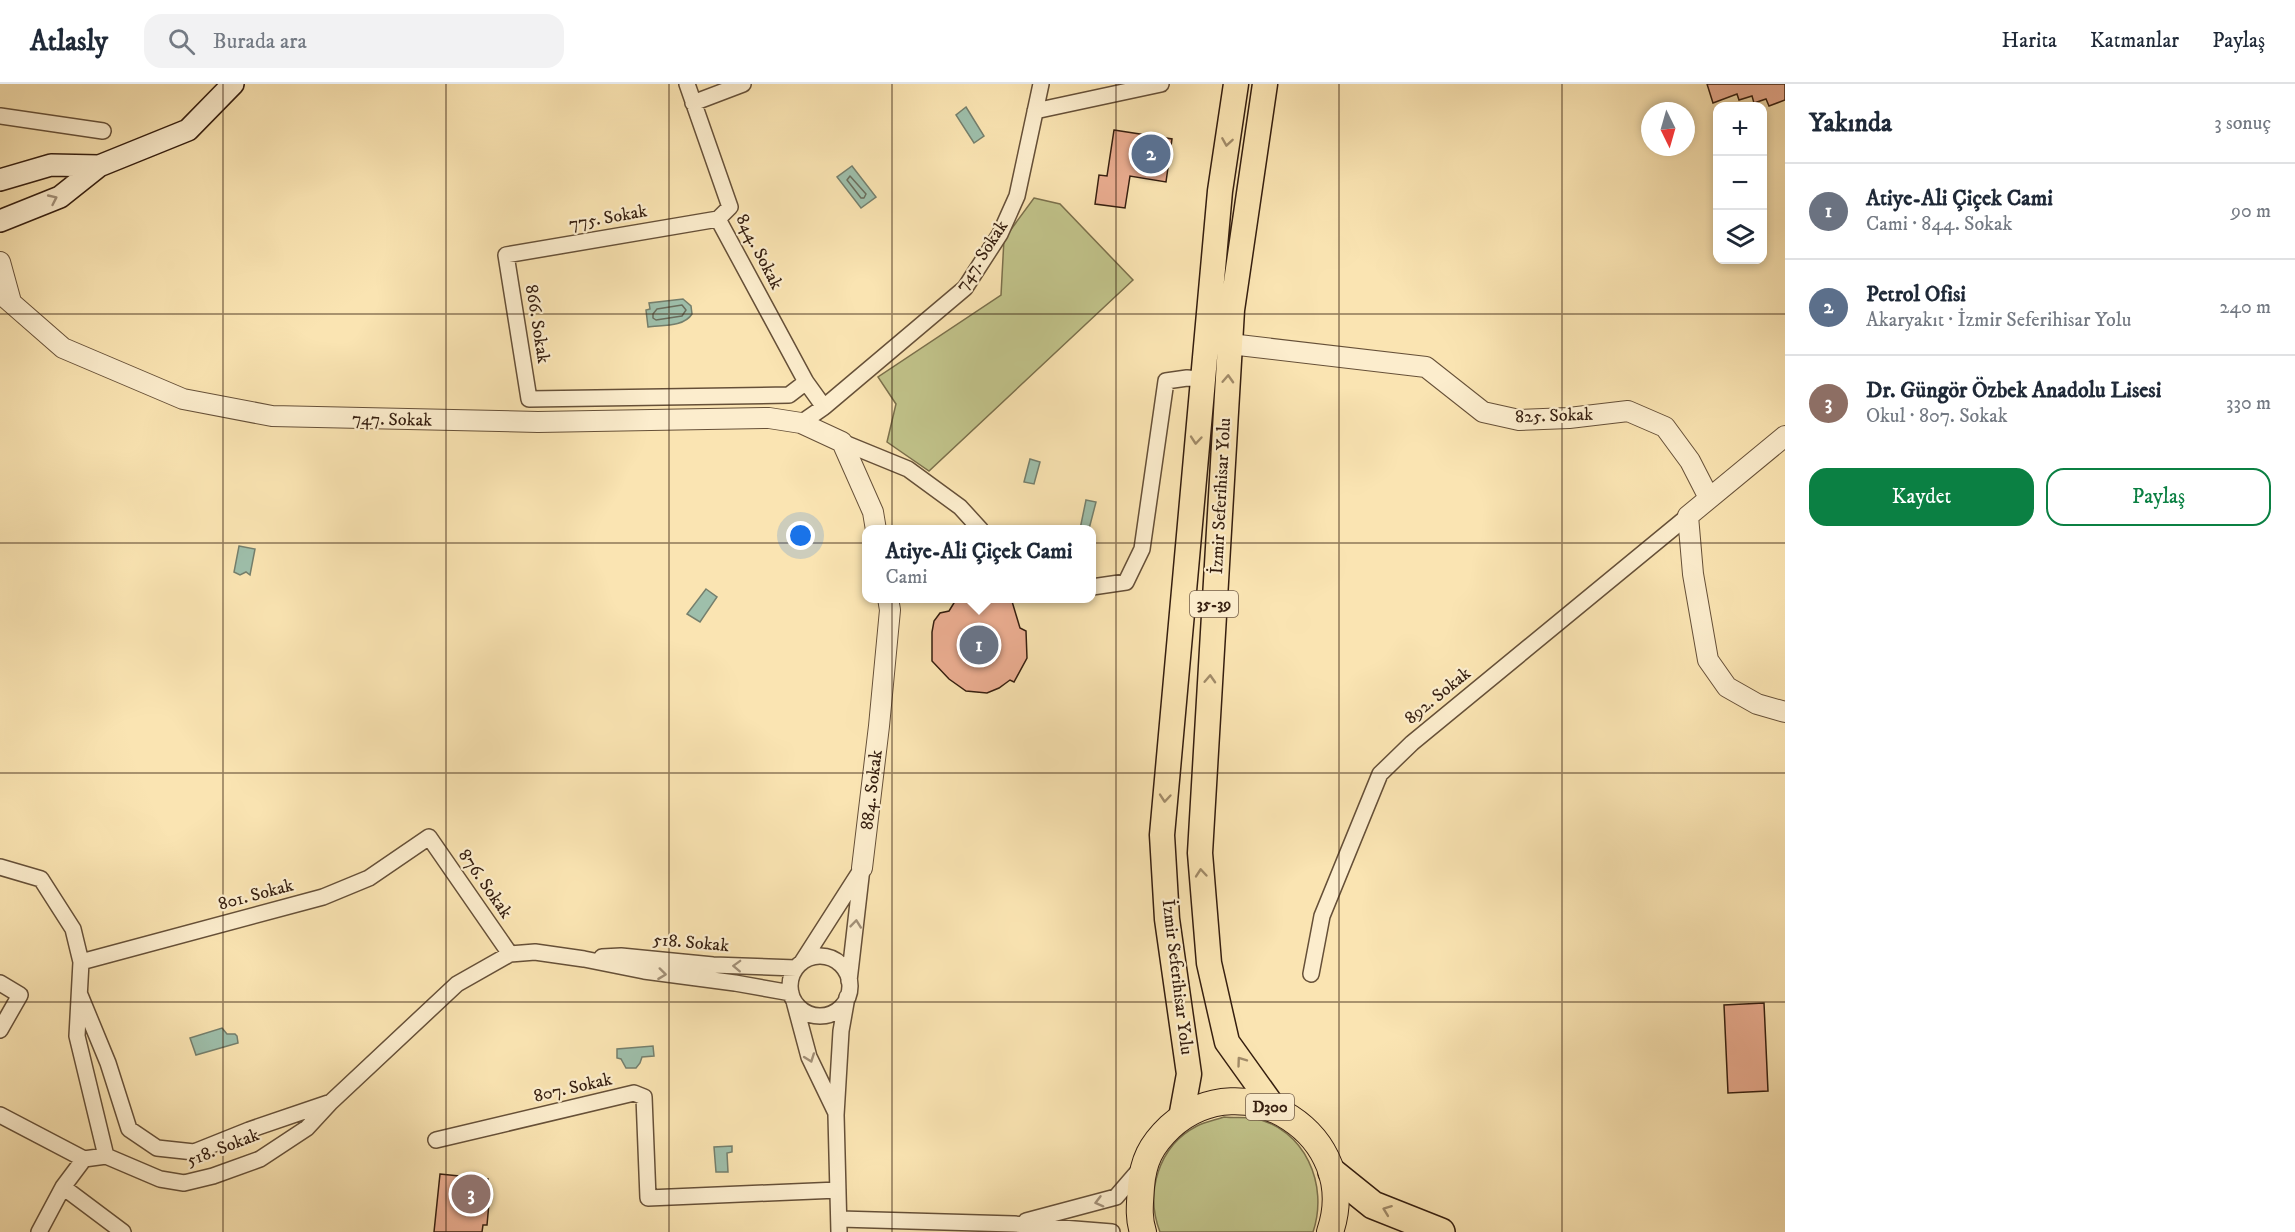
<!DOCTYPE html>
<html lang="tr">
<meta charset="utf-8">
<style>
body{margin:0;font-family:"IM FELL DW Pica",serif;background:#f2f2f3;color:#1f2937}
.controls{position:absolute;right:18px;top:18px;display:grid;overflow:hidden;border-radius:12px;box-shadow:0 3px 9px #0003}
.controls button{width:54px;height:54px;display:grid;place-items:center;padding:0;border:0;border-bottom:2px solid #e0e1e3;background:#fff;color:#1f2937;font:30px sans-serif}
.compass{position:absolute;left:1641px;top:18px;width:54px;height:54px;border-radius:50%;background:#fff;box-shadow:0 3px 9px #0003;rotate:175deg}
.you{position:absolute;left:801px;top:452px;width:21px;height:21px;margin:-15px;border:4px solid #fff;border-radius:50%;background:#1a73e8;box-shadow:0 0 0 9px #1a73e833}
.badge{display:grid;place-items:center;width:39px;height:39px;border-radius:50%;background:#0b8043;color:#fff;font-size:20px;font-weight:700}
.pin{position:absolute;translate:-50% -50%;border:3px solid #fff;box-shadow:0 2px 6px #0006}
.popup{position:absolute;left:862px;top:441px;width:234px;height:78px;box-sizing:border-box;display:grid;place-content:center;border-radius:12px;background:#fff;filter:drop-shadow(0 2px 4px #0005);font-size:20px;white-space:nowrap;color:#747a83}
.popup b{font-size:22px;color:#1f2937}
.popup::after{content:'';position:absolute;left:50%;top:100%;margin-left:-12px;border:12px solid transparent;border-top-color:#fff}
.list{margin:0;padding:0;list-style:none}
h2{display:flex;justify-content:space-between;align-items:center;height:78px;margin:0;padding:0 24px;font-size:26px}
h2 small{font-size:20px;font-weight:400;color:#747a83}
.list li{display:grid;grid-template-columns:39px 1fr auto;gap:18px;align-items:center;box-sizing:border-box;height:96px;padding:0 24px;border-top:2px solid #e0e1e3}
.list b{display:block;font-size:22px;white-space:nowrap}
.list p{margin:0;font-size:20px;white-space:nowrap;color:#747a83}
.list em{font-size:20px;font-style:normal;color:#747a83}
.actions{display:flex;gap:12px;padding:18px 24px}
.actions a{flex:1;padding:14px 0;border:2px solid #0b8043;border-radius:18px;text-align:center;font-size:21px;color:#0b8043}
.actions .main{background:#0b8043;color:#fff}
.icon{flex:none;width:33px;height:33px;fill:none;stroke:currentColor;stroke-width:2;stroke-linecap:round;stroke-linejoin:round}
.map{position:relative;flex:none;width:1785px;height:1148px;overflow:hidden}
header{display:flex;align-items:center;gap:36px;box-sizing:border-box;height:84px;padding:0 30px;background:#fff;border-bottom:2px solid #e0e1e3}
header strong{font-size:28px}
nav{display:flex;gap:33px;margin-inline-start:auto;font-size:21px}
.search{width:420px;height:54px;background:#f2f2f3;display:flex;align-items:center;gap:15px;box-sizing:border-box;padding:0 21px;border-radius:18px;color:#747a83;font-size:22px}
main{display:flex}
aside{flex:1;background:#fff}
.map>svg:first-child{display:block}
</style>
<header>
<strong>Atlasly</strong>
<div class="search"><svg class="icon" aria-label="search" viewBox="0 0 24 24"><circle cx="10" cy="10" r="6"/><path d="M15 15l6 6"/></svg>Burada ara</div>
<nav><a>Harita</a><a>Katmanlar</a><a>Paylaş</a></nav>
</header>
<main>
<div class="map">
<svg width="1785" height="1148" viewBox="0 0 1785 1148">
<rect width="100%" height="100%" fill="#fae4b2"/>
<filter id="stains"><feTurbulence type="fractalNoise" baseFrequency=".00333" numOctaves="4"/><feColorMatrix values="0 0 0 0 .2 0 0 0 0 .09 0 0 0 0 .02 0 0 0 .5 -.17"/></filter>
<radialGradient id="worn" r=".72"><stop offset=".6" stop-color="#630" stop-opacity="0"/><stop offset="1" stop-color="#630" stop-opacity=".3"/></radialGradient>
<path fill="#c1c38a" stroke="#7b704c" stroke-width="1.5" d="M1034 114 1060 120 1133 196 929 387 887 358 896 320 878 293 1001 211 1004 155Z
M1224 1033C1233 1034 1244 1033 1253 1034 1305 1044 1329 1101 1313 1148H1160C1145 1109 1158 1062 1197 1042 1205 1038 1215 1036 1224 1033Z"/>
<path fill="#9ebfab" stroke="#747f6d" stroke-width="1.5" d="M966 23 984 52 974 59 956 31Z
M852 82 876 113 861 124 837 93Z
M683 215 691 222 692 230C684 243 662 241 648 243L646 226 650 225 649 219Z
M1030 375 1040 378 1034 400 1024 398Z
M1086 416 1096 418 1089 445H1080Z
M239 462 255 465 250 491 246 488 240 491 234 488Z
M706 505 717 513 700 538 687 530Z
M222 944 227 950H235L237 952 238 959 196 971 190 954Z
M653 962 654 972 642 973 640 979 636 984H626L621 975 617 974V965Z
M732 1062V1068L727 1069 728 1088H716L714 1063Z"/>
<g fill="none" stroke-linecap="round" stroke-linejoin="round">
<path stroke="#6a6e5d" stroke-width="1.5" d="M850 92 866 110 864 114H861L847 96Z
M682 221 686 226 682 232 656 236 653 234V230L657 225Z"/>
</g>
<path fill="#ecae92" stroke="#351e0f" stroke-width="1.5" d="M1707 0H1785V16L1769 22 1766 15 1754 19 1752 12 1739 16 1737 10 1713 19Z
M1114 46 1172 55 1166 98 1130 92 1125 124 1095 120 1099 91 1107 92Z
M957 514H1011L1020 544 1026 547 1027 574 1014 598 1010 596 999 604 987 609 966 607 949 595 932 577V548L934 537 940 529 949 527Z
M1764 919 1768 1007 1728 1009 1724 921Z
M440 1090 488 1095 487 1107 490 1108 487 1141H483L482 1148H434Z"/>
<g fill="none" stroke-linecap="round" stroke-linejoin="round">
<g stroke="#665038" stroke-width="18">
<path id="minor" d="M687 0 730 123 718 135 806 298 824 323 801 339
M693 19 743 0
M1035 27 1161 0
M0 32 103 47
M718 135 506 171 529 315 789 311 806 298
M824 323 965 204 1000 150 1017 112 1041 0
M842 358 908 385 960 423 981 446
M1092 503 1126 498 1142 465 1166 297 1187 294 1201 295
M0 783 41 795 73 845 81 878 77 952 106 1072
M790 902a30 30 0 1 1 60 0a30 30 0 1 1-60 0Z
M602 873 621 872 713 881 796 884
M81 878 323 813 369 794 429 753 510 870
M802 878 859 789
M1311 890 1322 832 1380 690 1412 659 1688 432
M849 897 862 784
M0 899 20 911 0 946
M80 911 108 979 129 1045 157 1064 194 1068 249 1046 328 1019
M794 917 809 973 836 1029
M0 1031 84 1075
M436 1056 634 1009 644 1013 648 1114 838 1106
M106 1072 160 1095 184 1099 213 1092 260 1075 307 1044 331 1018 457 900 510 870 535 868 584 875 644 887 735 899 791 909
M63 1103 123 1148
M840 1135 1014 1140 1112 1148
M1026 1137 1116 1113 1141 1084
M39 1148 63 1103 84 1075 106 1072
M839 1148 836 1031 841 947 847 913"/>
</g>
<g stroke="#665038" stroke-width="22">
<path id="tertiary" d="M0 178 11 218
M0 209 63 264 183 315 272 332 538 338 769 334 801 339 842 358 873 428 876 446
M1230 260 1426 283 1483 328 1519 336 1569 334 1628 327 1665 343 1690 377 1709 414
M1785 352 1688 432 1693 490 1708 576 1727 603 1757 620 1785 628
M862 784 879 642 890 526 888 514"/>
</g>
<g stroke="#351e0f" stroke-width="24">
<path id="secondary" d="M0 96 51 81 99 82
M0 137 60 113 99 82 188 46 233 0"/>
</g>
<g stroke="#351e0f" stroke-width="27">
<path id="primary" d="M1265 0 1232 226 1200 769 1209 879 1227 958 1275 1025
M1181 1034 1189 990 1167 835 1162 751 1220 107 1236 0"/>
</g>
<g stroke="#351e0f" stroke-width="28">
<path id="trunk" d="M1143 1148C1138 1133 1140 1119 1141 1103 1143 1077 1151 1061 1170 1043 1244 975 1363 1052 1330 1148"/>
</g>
<g stroke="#351e0f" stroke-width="30">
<path id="motorway" d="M1332 1088 1373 1121 1441 1148"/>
</g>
<use href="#minor" stroke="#fcedcd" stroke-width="15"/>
<use href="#tertiary" stroke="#fcedcd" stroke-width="20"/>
<use href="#secondary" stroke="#fcedcd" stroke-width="21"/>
<use href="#primary" stroke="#fae4b2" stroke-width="24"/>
<use href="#trunk" stroke="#fae4b2" stroke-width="26"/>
<use href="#motorway" stroke="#fae4b2" stroke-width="27"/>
</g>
<defs><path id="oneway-chevron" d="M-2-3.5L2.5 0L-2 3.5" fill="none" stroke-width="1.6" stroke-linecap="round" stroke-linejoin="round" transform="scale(1.5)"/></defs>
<g stroke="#a18b69">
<use href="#oneway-chevron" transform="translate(1227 58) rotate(99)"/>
<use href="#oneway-chevron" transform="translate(1228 295) rotate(-87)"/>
<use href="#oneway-chevron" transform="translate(1196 356) rotate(95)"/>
<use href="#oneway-chevron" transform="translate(1210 595) rotate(-87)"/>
<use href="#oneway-chevron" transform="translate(1165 714) rotate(95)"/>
<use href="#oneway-chevron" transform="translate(1201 789) rotate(-95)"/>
<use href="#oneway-chevron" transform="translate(1241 977) rotate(-126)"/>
<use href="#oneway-chevron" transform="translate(1387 1126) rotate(-159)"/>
</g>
<g stroke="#a29078">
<use href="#oneway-chevron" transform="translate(53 115) rotate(-25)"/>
<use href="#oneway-chevron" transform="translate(856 840) rotate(-84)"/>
<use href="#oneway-chevron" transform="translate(737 882) rotate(-178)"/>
<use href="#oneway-chevron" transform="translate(662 890) rotate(7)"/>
<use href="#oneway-chevron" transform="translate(810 974) rotate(70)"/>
<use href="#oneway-chevron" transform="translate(1099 1118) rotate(165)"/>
</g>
<path fill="none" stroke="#351e0f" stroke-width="1.5" stroke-opacity="0.55" d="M223 0V1148M446 0V1148M669 0V1148M892 0V1148M1116 0V1148M1339 0V1148M1562 0V1148M0 230H1785M0 459H1785M0 689H1785M0 918H1785"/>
<g text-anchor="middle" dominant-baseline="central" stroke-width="4.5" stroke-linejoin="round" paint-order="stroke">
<g fill="#fcedcd" stroke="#715c48" stroke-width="1.5">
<rect x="1190" y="507" width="48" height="26" rx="4.5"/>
<rect x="1246" y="1010" width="48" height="26" rx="4.5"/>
</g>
<g font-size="16" font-weight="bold" fill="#351e0f">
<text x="1214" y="520">35-39</text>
<text x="1270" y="1023">D300</text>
</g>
<g font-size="18" fill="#351e0f" stroke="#fcedcd">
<text transform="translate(608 134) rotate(-10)">775. Sokak</text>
<text transform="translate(759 168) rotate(63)">844. Sokak</text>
<text transform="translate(982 172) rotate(-57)">747. Sokak</text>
<text transform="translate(537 240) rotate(81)">866. Sokak</text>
<text transform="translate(1554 332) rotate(-2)">825. Sokak</text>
<text transform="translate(392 336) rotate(1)">747. Sokak</text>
<text transform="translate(1221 412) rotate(-87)">İzmir Seferihisar Yolu</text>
<text transform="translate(1438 612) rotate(-39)">892. Sokak</text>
<text transform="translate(872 706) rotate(-83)">884. Sokak</text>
<text transform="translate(485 800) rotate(55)">876. Sokak</text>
<text transform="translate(256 811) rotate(-15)">801. Sokak</text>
<text transform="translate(691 859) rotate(5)">518. Sokak</text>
<text transform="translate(1177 893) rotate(83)">İzmir Seferihisar Yolu</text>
<text transform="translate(573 1004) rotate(-13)">807. Sokak</text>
<text transform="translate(223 1064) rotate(-21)">518. Sokak</text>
</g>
</g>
<rect width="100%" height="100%" filter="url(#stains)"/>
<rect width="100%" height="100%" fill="url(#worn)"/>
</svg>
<div class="controls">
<button>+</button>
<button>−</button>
<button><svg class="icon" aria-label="layers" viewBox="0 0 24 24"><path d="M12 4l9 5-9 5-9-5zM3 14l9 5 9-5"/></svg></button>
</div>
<svg class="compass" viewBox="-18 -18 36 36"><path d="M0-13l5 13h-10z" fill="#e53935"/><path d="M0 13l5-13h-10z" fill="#747a83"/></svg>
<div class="you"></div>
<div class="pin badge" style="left:979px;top:561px;background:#6b7280">1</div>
<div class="popup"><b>Atiye-Ali Çiçek Cami</b>Cami</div>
<div class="pin badge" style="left:1151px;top:70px;background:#5c6f8a">2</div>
<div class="pin badge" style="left:471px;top:1110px;background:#8d6e63">3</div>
</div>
<aside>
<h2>Yakında<small>3 sonuç</small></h2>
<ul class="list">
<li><span class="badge" style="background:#6b7280">1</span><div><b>Atiye-Ali Çiçek Cami</b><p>Cami · 844. Sokak</p></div><em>90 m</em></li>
<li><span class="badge" style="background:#5c6f8a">2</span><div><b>Petrol Ofisi</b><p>Akaryakıt · İzmir Seferihisar Yolu</p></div><em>240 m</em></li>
<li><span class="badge" style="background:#8d6e63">3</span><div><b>Dr. Güngör Özbek Anadolu Lisesi</b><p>Okul · 807. Sokak</p></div><em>330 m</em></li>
</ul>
<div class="actions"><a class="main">Kaydet</a><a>Paylaş</a></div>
</aside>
</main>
